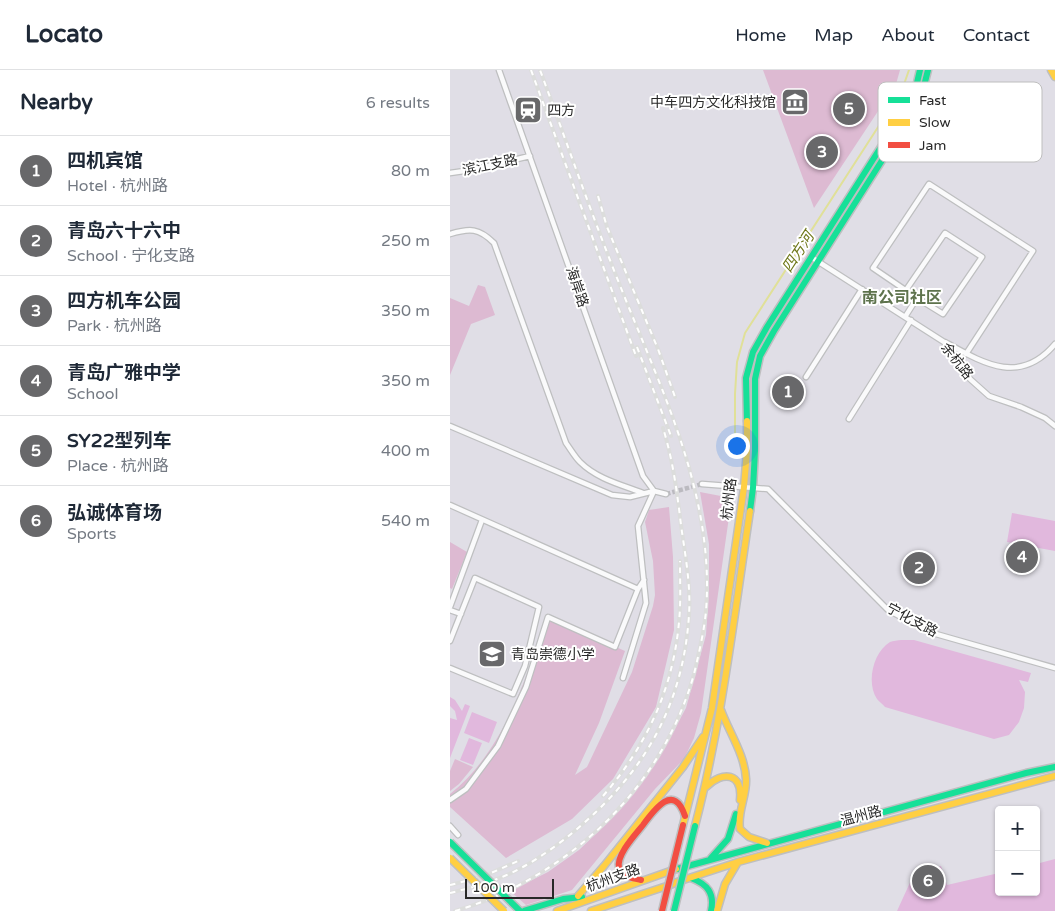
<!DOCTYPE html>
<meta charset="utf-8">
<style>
body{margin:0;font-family:"Varela Round","Noto Sans SC",sans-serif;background:#f6f6f7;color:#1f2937}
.controls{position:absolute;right:15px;bottom:15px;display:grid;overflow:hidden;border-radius:5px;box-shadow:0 1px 4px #0004}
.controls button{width:45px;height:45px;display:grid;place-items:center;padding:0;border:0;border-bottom:1px solid #e0e1e3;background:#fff;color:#1f2937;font:25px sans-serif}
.scale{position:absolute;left:15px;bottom:12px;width:89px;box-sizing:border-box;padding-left:5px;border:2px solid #282828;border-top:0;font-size:14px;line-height:18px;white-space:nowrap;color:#282828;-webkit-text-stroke:4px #fff;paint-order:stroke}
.you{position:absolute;left:286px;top:375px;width:18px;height:18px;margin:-12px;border:4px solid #fff;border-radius:50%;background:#1a73e8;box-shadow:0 0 0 8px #1a73e833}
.badge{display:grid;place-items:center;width:32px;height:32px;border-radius:50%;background:#68686a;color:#fff;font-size:16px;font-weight:700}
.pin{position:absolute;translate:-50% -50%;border:2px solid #fff;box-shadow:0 1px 5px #0006}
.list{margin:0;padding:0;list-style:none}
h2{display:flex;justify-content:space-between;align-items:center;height:65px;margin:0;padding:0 20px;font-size:21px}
h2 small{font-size:16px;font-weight:400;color:#747a83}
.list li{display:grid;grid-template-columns:32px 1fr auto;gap:15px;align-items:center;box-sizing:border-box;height:70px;padding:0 20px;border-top:1px solid #e0e1e3}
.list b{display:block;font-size:19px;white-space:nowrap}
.list p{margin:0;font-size:16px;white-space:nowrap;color:#747a83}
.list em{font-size:16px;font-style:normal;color:#747a83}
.map{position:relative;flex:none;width:605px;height:841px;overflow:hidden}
header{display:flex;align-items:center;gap:30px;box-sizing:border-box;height:70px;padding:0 25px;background:#fff;border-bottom:1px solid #e0e1e3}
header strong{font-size:24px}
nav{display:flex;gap:28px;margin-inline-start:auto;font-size:18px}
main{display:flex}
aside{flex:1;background:#fff}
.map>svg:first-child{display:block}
</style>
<header>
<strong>Locato</strong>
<nav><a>Home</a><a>Map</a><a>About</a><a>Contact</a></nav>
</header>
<main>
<aside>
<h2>Nearby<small>6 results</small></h2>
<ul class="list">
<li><span class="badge">1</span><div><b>四机宾馆</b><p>Hotel · 杭州路</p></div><em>80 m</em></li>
<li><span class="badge">2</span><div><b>青岛六十六中</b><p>School · 宁化支路</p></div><em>250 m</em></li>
<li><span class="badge">3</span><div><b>四方机车公园</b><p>Park · 杭州路</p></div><em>350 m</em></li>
<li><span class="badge">4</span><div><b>青岛广雅中学</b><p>School</p></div><em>350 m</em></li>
<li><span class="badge">5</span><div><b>SY22型列车</b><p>Place · 杭州路</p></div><em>400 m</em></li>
<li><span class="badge">6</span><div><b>弘诚体育场</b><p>Sports</p></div><em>540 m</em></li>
</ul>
</aside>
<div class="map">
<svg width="605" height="841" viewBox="0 0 605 841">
<rect width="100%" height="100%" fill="#e0dee6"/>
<path fill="#ddbad2" d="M313 0H450L446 14 364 138Z
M28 215 35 217 45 245 21 254 0 305V228L19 236Z
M250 422 276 427 281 433 251 643 244 668 234 689 205 719 122 820 76 835 60 821 98 802 129 780 152 758 189 716 215 677 236 638 256 565 259 514V474Z
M219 437 223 487 224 560 206 637 163 709 122 749 56 788 0 737V724C54 681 75 609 98 547L175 581 149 653 125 705 137 697 182 602 203 536 205 525 203 491 195 452 199 440Z
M0 472 17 482 2 519 0 518Z
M5 689 23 697 9 714 0 721V701Z"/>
<path fill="#e1b8dd" d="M562 443 605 451V481L557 472Z
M451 570H464L581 603 578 612 569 610 575 622 574 638 569 652 559 665 544 669 435 637C433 634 429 632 427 629 416 613 423 582 440 572 443 571 448 570 451 570Z
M0 627 5 630 12 641 15 634 20 636 0 688V648L7 650 5 641 0 636Z
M22 642 47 652 39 673 14 663Z
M19 668 32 673 23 695 10 690Z
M605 789V841H447L463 806 491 796 497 815 549 803V822H586V794Z"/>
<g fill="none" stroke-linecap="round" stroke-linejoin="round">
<path stroke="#e0e098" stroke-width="2" d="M285 380V324L287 292 295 263 452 20 459 0"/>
<path stroke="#bbbac0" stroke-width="4.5" stroke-dasharray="4.5 2" stroke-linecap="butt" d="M216 424 252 414"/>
<g stroke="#bebfc0" stroke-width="7">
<path id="street" d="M49 0 193 406 204 421 216 424
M0 103 21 100 80 86
M0 164C20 158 29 158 44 173L116 373C121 380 125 387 130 392 147 409 172 415 193 423
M361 187 494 272 520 309 539 326 571 337 595 348 605 356
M456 220 495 163 532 187 493 244 467 228
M455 247 467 228 423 198 479 114 583 181 516 284
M495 272C533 293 570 316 605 274
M356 307 412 219
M399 349 461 250
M0 356 162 425 180 427 204 421
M252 414 318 419 438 540 479 562 605 598
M0 435 188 519
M0 537 32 450
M0 540 11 544
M0 571 25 508 89 537 75 596 63 624 0 598
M173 608 196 533 188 456 204 421
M0 730 16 719 48 676 76 617 98 547 165 577 188 519 194 510
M0 756 8 765"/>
</g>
<g stroke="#bebfc0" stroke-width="9">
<path id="fast" d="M297 351 296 308 303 282 317 257 455 39 466 17 470 0
M300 441 303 418 305 381V309L310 286 324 261 462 43 473 20 478 0
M261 788 278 769 286 744
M227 799 576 703 605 697
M241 808C257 814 265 823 261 841
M73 841 113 829 132 827"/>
</g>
<g stroke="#bebfc0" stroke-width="9">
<path id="slow" d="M601 0 605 7
M271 640C279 662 295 685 296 709 297 726 287 742 290 759L299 767 317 773
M256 717C273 700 293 703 290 730
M233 755 262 638 294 417 297 381V351
M245 756C272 653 284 546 300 441
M224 813 288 792 605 706
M128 826 154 796 233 697 253 667
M107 841 226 799
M141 841 223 814
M267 841 275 814 288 792"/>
</g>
<g stroke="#bebfc0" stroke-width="9">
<path id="jam" d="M191 810C183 808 171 807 169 798 166 785 185 765 193 755 204 740 224 712 235 746"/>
</g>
<use href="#street" stroke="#fafafb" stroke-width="4.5"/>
<use href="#fast" stroke="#16e098" stroke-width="6"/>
<use href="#slow" stroke="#ffcf43" stroke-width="6"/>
<use href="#jam" stroke="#f24e42" stroke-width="6"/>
<g stroke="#dcdddc" stroke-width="4">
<path id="rail" d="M81 0 186 286
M148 126 157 157 208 279 225 327
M187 277 221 366
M153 726C197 675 223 619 229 552 231 532 230 511 230 491
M0 815 32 807 68 791
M0 823C16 819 32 815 47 809 72 800 100 781 121 764 192 706 233 638 239 545 241 515 235 484 231 455 227 422 223 390 213 358
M5 841C74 821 139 777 183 722 211 687 232 647 244 604 249 583 254 562 256 541 265 427 212 321 171 218 142 146 117 73 90 0"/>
</g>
<use href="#rail" stroke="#fff" stroke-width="2" stroke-dasharray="5.5" stroke-linecap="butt"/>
<g stroke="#bebfc0" stroke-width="9" stroke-linecap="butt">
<path id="fast-bridge" d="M0 772 70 841
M224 841 245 756"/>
</g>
<g stroke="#bebfc0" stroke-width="9" stroke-linecap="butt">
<path id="slow-bridge" d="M0 788 54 841"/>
</g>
<g stroke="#bebfc0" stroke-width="9" stroke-linecap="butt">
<path id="jam-bridge" d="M212 841 233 755"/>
</g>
<use href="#fast-bridge" stroke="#16e098" stroke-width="6"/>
<use href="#slow-bridge" stroke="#ffcf43" stroke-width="6"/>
<use href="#jam-bridge" stroke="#f24e42" stroke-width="6"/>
</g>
<defs>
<g id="museum-square" transform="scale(1.4375)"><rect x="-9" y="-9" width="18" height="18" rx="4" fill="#68686a" stroke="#fff"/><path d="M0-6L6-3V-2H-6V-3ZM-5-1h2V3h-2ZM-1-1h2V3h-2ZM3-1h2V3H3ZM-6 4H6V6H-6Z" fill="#fff"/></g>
<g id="station-square" transform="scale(1.4375)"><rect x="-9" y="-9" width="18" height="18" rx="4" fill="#68686a" stroke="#fff"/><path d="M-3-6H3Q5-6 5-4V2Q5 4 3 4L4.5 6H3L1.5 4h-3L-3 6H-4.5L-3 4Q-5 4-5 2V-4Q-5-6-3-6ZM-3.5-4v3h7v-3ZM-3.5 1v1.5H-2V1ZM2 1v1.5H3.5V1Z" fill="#fff"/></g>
<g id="school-square" transform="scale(1.4375)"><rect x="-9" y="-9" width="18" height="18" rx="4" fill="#68686a" stroke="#fff"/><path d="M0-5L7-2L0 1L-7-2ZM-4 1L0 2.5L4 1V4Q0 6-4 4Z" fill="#fff"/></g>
</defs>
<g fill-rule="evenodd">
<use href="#museum-square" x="345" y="32"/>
<use href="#station-square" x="78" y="40"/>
<use href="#school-square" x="42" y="584"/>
</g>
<g text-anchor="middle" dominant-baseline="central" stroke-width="4" stroke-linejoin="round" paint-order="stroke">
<g font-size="14" fill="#282828" stroke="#fff" text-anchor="start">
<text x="326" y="32" text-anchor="end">中车四方文化科技馆</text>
<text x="97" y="40">四方</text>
<text x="61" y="584">青岛崇德小学</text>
</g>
<g font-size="14" fill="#282828" stroke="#fff">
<text transform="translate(40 95) rotate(-12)">滨江支路</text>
<text transform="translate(127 217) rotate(71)">海岸路</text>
<text transform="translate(507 291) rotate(52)">余杭路</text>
<text transform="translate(279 429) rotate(-83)">杭州路</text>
<text transform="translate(462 550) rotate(28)">宁化支路</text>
<text transform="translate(411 746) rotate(-15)">温州路</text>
<text transform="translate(163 808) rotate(-20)">杭州支路</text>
</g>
<g font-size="15" font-style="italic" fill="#6e7719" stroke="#fff">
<text transform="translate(348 182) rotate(-57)">四方河</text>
</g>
<g font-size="16" font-weight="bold" fill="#5e734d" stroke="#fff">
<text x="452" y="228">南公司社区</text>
</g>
</g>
<rect x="428" y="12" width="164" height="80" rx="8" fill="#fff" stroke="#bebebe" stroke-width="1"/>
<rect x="438" y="27" width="22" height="6" fill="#16e098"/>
<rect x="438" y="49" width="22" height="7" fill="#ffcf43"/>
<rect x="438" y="72" width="22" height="6" fill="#f24e42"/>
<g font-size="14" fill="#282828">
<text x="469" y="35">Fast</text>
<text x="469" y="57">Slow</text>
<text x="469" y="80">Jam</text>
</g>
</svg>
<div class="controls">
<button>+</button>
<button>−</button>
</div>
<div class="scale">100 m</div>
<div class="you"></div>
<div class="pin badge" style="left:338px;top:322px">1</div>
<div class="pin badge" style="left:469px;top:498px">2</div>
<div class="pin badge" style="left:372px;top:82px">3</div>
<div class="pin badge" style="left:572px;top:487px">4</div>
<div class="pin badge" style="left:399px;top:39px">5</div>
<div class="pin badge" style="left:478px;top:811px">6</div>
</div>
</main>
